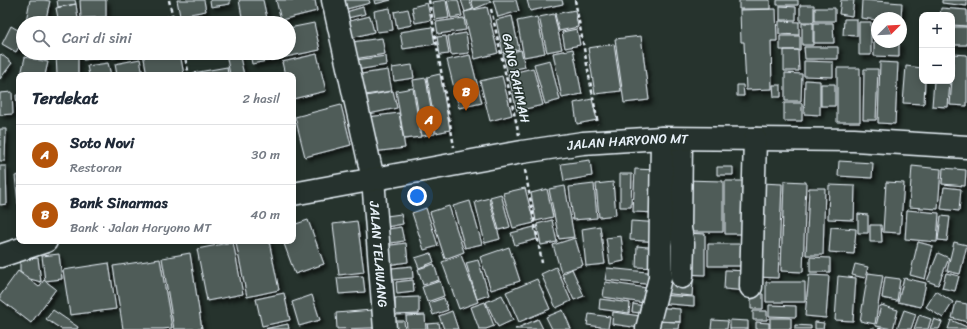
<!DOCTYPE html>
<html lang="id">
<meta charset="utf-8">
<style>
body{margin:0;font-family:Sriracha,sans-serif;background:#f6f6f7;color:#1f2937}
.controls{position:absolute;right:12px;top:12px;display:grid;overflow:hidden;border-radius:8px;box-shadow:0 2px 10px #0003}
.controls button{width:36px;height:36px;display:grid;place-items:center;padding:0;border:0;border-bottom:1px solid #e0e1e3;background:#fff;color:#1f2937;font:20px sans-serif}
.compass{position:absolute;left:871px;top:12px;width:36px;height:36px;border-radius:50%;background:#fff;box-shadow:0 2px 10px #0003;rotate:66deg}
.you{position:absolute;left:417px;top:196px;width:14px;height:14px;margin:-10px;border:3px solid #fff;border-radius:50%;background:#1a73e8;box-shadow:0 0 0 6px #1a73e833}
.badge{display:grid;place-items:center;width:26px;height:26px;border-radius:50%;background:#b45309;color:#fff;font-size:13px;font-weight:700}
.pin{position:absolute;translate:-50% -33px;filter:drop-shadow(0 1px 2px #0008)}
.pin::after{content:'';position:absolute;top:21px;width:14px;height:12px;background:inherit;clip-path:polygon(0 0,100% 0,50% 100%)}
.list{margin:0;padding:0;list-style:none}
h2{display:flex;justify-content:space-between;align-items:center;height:52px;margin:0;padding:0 16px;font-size:17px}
h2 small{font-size:13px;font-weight:400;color:#747a83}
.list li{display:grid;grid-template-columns:26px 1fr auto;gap:12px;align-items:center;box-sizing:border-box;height:60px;padding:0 16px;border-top:1px solid #e0e1e3}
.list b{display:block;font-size:15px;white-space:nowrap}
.list p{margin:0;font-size:13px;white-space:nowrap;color:#747a83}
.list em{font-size:13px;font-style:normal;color:#747a83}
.icon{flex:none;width:22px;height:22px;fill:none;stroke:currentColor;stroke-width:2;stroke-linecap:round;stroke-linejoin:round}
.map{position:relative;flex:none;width:967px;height:329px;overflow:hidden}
.search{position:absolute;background:#fff;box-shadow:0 2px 10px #0003;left:16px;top:16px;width:280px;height:44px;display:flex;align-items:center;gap:10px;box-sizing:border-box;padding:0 14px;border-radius:22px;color:#747a83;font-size:15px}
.panel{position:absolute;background:#fff;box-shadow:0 2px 10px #0003;left:16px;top:72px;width:280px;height:172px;border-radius:8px}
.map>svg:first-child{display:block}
</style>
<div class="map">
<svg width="967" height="329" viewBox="0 0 967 329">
<defs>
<filter id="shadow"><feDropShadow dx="3.5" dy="3.5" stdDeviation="2" flood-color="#0009"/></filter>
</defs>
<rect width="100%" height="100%" fill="#26332d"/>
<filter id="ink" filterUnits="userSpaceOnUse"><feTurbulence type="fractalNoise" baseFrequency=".025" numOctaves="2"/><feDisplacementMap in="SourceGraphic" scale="8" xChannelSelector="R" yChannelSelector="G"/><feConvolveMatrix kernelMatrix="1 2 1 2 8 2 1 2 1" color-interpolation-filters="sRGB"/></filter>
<g filter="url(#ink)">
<path fill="#505c59" stroke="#e8f1f8" filter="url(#shadow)" d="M30 0H44L50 1 45 23H34L26 21Z
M57 0H75L76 4 58 7Z
M80 0H106V17L81 18Z
M177 0H204L206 11 180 16Z
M210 0H230V4L211 7Z
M239 0H263L268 23H243Z
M276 0H315L317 11 281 20Z
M340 0H369L370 3 343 10Z
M374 0H391L375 4Z
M446 0 449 18 435 20 432 2Z
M447 0H458L462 16 451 18Z
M461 0H469L473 9 465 12Z
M471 0H490L491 2 474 9Z
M493 0H516L519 11 498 17Z
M527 0H562L563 4 530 11Z
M739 0H770V9H739Z
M777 0H798V5H777Z
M841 0H854L852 16 839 14Z
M862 0 902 3 901 18H877V20L861 18Z
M942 0H967V6L942 3Z
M427 3 431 20 415 23 412 7Z
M76 4 78 19 59 23 56 8Z
M800 5H814V22H800Z
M780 6 796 7V20H780Z
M363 7 365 14 348 18 346 12Z
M487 7 498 53 475 59 464 12Z
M390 8 393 30 377 32 374 11Z
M815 8H835V21H815Z
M941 8 967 10V26L952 25V15H940Z
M408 9 412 25 397 28 394 12Z
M776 9 777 41H771L772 89 746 90 744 42H741L740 10Z
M575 10 578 27 559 31 555 14Z
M554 14 562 49 547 52 539 17Z
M168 16 170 23H147Z
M370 16 374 32 347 39 342 23Z
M512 16 519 49 503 53 496 20Z
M233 17 234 23H213V21Z
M537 17 545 53 524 57 517 21Z
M464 18 466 30 438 34 436 22Z
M209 19 210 23H196L195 21Z
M844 19H857V36L843 35Z
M779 21 799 22V35L779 34Z
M859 22H871V55H859Z
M875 22H877V39H874Z
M314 23 320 50 252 64 250 53H289V28Z
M802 23H813V45H802Z
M814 23H833L834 43H814Z
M11 26 23 33V40L16 52 2 44Z
M432 27 435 44 403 49 400 32Z
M952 27H967V45H952Z
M577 29 580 45 565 48 562 32Z
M466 33 469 53 451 55 448 36Z
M446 36 449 54 440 55 437 37Z
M641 36 649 100 624 103 615 39Z
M780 36H800V50H780Z
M382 38 385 54 354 59 352 42Z
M874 41 899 42V57L874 56Z
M614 44 621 91 595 94 588 48Z
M804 47H838V59H805Z
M573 49 582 94 562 98 553 53Z
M521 50 525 67 507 71 503 54Z
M784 50H798L799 71H784Z
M30 53H43L41 58Z
M82 53H108L109 57 83 60Z
M112 53H142V55L112 58Z
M143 53H180L184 75H147Z
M226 53H239L244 75H230Z
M1 54 12 63 0 79V55Z
M56 54H78V75H57Z
M317 54 326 91 293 99V75H285L282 62Z
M954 54 967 55V106L950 105Z
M470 55 482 103 459 108 447 60Z
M386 56 387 65 357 70 356 60Z
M25 57 48 62 45 75H21Z
M140 59 143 75H117L115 64Z
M550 60 560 100 545 104 534 64Z
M804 61 833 62V77L804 76Z
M880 62 898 63 895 124 878 123Z
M108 63 111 75H89L87 66Z
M412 65 414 78 394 81 392 68Z
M906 66 922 68V81H925L924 104 903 103Z
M227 67 228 75H194L193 73Z
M533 68 543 105 517 111 508 74Z
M837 68H860V122H837Z
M864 69H878L876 120H863Z
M388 70 392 91 365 95 361 74Z
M785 73 802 74 801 101H785Z
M440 74 450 130 436 133 427 77Z
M502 76 512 115 490 121 480 81Z
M426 78 435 134 422 136 413 80Z
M805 80 820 81V115L804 114Z
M934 81H950L948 107 932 106Z
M821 84H835V106H821Z
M737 85H743L744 96H737Z
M773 85H781V97H774Z
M413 88 421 137 404 139 396 91Z
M393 91 397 108 369 114 366 96Z
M12 92 13 114 0 115V93Z
M16 95H19V126Z
M592 99 597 120 577 124 574 103Z
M784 103H802V121H784Z
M341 105 351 145 305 157 295 117Z
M399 113 405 148 373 152 368 117Z
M0 129H6L5 161H0Z
M590 160 592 176 564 181 561 164Z
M839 161 873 163 872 178 838 176Z
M0 166H6L7 204 0 205Z
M912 166 941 169 938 209 909 207Z
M717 167H733V175H717Z
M943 168 966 170 965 186 942 184Z
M635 169 657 170 656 213 633 212Z
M620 174H632L631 207H620Z
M19 175V204H18L15 176Z
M683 180 723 181V232H682Z
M725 181H748V234H725Z
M784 181 806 182 803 272 781 271Z
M613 182 616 215 599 217 596 184Z
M886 182 904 183 900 233 883 232Z
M761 183 782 184 778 278 757 277Z
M594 184 597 218 573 220 569 187Z
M829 185 855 186 854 220 828 219Z
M565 186 574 237 559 239 549 189Z
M944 187 961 189 959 211 941 209Z
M525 188 534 223 513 228 503 193Z
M809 188H825L823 255H806Z
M547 189 553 217 536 221 531 193Z
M501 194 510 227 499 230 490 197Z
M489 198 500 239 485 243 475 202Z
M470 201 482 244 465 248 453 206Z
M449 206 464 252 445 259 430 212Z
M426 208 438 246 424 250 412 213Z
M907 210 939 213 937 242 905 239Z
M401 214 403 224 381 228 379 217Z
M858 214 868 215V233H858Z
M941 216 950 217 947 241 938 240Z
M308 220 324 264 295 274 283 241H293V225Z
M552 220 557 242 541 245 537 224Z
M357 221 364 272 339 275 333 224Z
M631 221 661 223 660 242 630 240Z
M870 225H881L882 242H870Z
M600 226 605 264 586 266 582 229Z
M401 227 404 241 385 244 382 230Z
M534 227 537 239 515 245 511 233Z
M831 227 856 229 854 254 829 252Z
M685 233 705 234V275L684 274Z
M621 236 624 261 610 264 606 238Z
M575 238 583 265 561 272 553 245Z
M246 241H269L279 290 247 297 236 243Z
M233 242 243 294 207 301 197 249Z
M918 242 933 246 925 279 910 275Z
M954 242 967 245 960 274 947 271Z
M406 243 408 262 387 265 384 246Z
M708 244H750V266H708Z
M637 246 659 248 658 268 636 267Z
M509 247 520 281 491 290 480 257Z
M190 253 202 329H174L162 258Z
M431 253 434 262 419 268 415 258Z
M938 253 949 258 938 285 927 281Z
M59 254 62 279 45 281 42 256Z
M461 255 478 302 459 309 442 262Z
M810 257 830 258V272H810Z
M38 258 41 282 30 279 20 272V260Z
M160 259 172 328 163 329H123L113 266Z
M478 260 489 295 477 299 466 263Z
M109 263 116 309 70 315 63 270Z
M434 264 439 280 423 285 418 269Z
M855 264 868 267 865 278 852 275Z
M412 266 413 278 393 280 392 268Z
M556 267 571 301 556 308 541 274Z
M607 268 657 273 656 285 605 280Z
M572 269 584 296 574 300 562 274Z
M725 270 748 271 747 291 724 289Z
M18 271 39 287 44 280 56 289 31 323 0 299V296Z
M868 273 883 275 875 324 860 321Z
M946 273 959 276 955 291 942 288Z
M809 275 829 276 826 318 805 316Z
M363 276 365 292 339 294 337 278Z
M838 276 856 278 853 321 835 320Z
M885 277 900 279 897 301 882 298Z
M662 278 693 281 692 296 661 293Z
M904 278 926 283 921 307 898 302Z
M537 279 550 309 519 322 506 292Z
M413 280 414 292 397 294 396 282Z
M440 281 444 296 427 302 422 287Z
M605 282 647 288 644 303 603 297Z
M766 282H805V302H766Z
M936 291 953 302 943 318 926 307Z
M284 293 290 320 262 326 256 299Z
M751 294H763V309H751Z
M312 295 320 320 299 326 292 302Z
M502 295 513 320 498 327 486 302Z
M657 295 694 297V306L657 303Z
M419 297V314L395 315V298Z
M444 298 448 310 433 315 429 303Z
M600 299 630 303 629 313 599 309Z
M485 302 494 326 486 329H479L471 307Z
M956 302 967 304V322L952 318Z
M633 304 649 307 648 314 632 312Z
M769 305 796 306V317L769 316Z
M881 305 898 310 893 329 876 326Z
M654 307 680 309V322L653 321Z
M53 310 78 327 77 329H61L46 319Z
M372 310 374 328 337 329 336 313Z
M563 310 571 329H552L546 317Z
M904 310 916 314 911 329H897Z
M452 311 458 329H444L439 316Z
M753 311H767V320H753Z
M613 312 647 317 646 329 612 324Z
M589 314 610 317 608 328 587 325Z
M425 315 426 329H407L406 316Z
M919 315 931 319 928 329H914Z
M770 318H791V329H770Z
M538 319 543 329H515Z
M934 319 942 322 939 329H930Z
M712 320 728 321 727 329H711Z
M730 320 748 321V329H730Z
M951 320 967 327V329H948Z
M393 321H404L405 329H393Z
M653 321 680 322 679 329H653Z
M756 322 769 323V329H756Z
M815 322 824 323 823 329H815Z
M439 323 440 329H428L427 324Z
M288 324 289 329H264Z
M795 325 811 326V329H795Z"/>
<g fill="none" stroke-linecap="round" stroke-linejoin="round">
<g stroke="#e8f1f8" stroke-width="25">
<g id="minor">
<path id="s1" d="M333 0 373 179 385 329"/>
<path d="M681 139 680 229 683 244 682 277"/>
<path id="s2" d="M293 194 522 152 583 143 661 138 854 140 967 147"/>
<path d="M0 256 46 241"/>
<path d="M751 287 755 139"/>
<path d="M647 329 660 278 662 138"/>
</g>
</g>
<path stroke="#e8f1f8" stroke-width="2.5" stroke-dasharray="4 3" stroke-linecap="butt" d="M169 0 174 23
M429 0 454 147
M575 0 598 124
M491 9 519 135
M184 53 189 75
M525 170 542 263
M871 329H884"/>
<use href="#minor" stroke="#26332d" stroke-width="22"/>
</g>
</g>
<g text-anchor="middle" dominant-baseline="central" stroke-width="3" stroke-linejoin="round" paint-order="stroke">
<g font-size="13" fill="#e8f1f8" stroke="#26332d">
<text transform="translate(516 78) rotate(78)">GANG RAHMAH</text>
<text stroke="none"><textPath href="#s2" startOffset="339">JALAN HARYONO MT</textPath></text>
<text stroke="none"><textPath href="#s1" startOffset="259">JALAN TELAWANG</textPath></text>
</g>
</g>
</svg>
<div class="controls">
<button>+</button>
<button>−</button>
</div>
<svg class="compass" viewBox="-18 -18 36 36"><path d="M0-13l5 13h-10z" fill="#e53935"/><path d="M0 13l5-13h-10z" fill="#747a83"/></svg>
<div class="you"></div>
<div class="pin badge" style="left:429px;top:139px">A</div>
<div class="pin badge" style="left:466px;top:111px">B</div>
<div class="search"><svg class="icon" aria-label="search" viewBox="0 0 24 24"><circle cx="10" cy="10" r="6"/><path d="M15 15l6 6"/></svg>Cari di sini</div>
<section class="panel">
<h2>Terdekat<small>2 hasil</small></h2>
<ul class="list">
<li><span class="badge">A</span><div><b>Soto Novi</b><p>Restoran</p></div><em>30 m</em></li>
<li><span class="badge">B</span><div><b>Bank Sinarmas</b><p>Bank · Jalan Haryono MT</p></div><em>40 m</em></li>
</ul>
</section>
</div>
